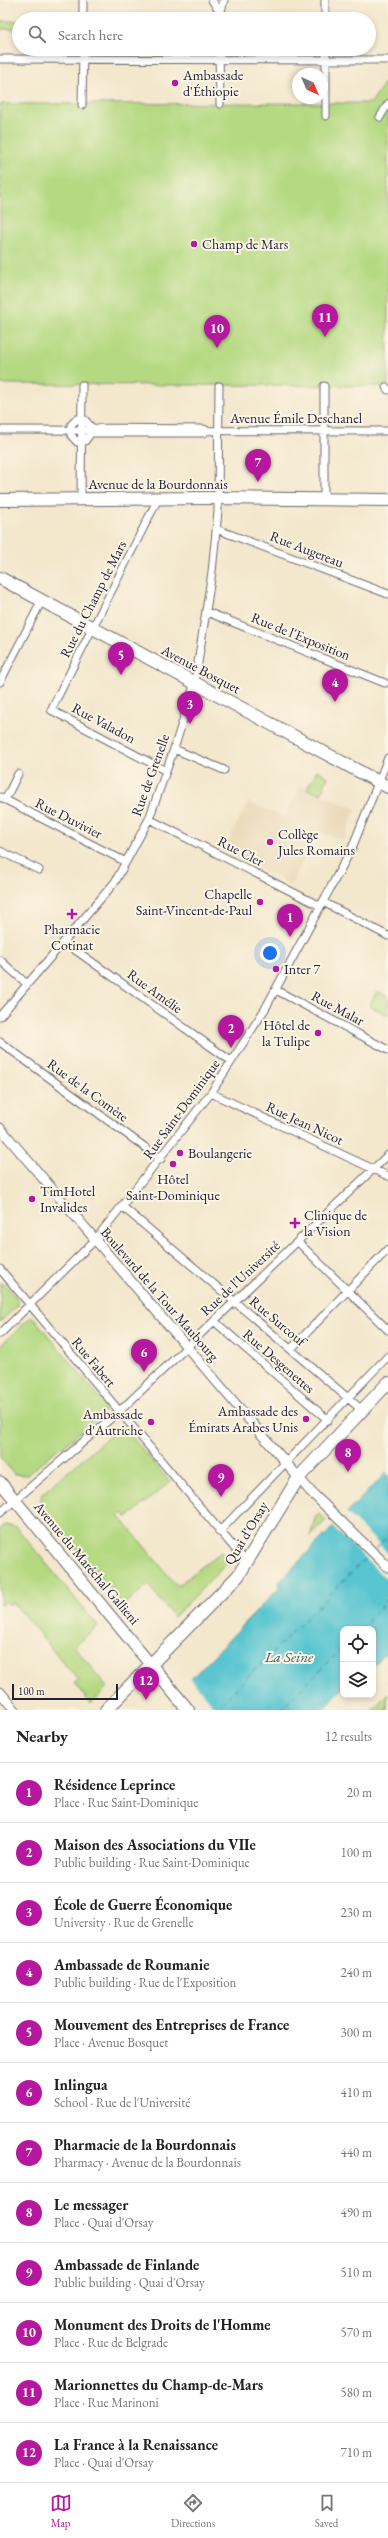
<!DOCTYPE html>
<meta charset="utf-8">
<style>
body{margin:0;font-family:"EB Garamond",serif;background:#f2f2f2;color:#222}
.controls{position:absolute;right:12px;bottom:12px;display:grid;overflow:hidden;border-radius:8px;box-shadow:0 2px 6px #0003}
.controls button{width:36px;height:36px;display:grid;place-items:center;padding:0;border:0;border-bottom:1px solid #e0e0e0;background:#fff;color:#222;font:20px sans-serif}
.compass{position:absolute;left:292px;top:68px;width:36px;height:36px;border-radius:50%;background:#fff;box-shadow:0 2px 6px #0003;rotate:136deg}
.scale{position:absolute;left:12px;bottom:10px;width:106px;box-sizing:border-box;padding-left:4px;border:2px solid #22223b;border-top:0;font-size:11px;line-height:14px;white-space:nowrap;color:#22223b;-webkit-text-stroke:3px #fcf5e5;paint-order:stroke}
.you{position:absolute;left:270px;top:953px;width:14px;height:14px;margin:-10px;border:3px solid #fff;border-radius:50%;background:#1a73e8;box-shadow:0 0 0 6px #1a73e833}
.badge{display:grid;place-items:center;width:26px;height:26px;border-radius:50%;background:#b5179e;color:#fff;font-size:13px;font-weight:700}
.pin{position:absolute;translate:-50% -33px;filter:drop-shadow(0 1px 2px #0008)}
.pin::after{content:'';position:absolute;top:21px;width:14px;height:12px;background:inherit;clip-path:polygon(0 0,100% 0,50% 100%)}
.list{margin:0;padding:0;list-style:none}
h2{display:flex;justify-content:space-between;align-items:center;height:52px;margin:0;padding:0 16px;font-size:17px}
h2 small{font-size:13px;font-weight:400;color:#767676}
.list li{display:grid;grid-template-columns:26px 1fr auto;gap:12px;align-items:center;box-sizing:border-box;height:60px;padding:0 16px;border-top:1px solid #e0e0e0}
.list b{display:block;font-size:15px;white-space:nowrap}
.list p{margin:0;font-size:13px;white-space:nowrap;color:#767676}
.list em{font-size:13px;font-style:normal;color:#767676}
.icon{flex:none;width:22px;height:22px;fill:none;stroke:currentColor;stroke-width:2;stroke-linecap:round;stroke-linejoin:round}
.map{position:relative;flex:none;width:388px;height:1710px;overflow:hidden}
.search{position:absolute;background:#fff;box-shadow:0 2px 6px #0003;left:12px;right:12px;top:12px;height:44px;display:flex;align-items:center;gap:10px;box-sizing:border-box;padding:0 14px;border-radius:22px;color:#767676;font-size:15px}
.sheet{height:772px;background:#fff}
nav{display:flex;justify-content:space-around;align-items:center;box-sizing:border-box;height:56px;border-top:1px solid #e0e0e0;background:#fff;font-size:11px;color:#767676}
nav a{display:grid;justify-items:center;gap:2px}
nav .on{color:#b5179e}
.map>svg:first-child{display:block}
</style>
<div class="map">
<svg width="388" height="1710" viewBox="0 0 388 1710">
<rect width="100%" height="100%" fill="#fcf5e5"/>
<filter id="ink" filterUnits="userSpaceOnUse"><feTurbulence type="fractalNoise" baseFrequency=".025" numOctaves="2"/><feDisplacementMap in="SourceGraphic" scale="8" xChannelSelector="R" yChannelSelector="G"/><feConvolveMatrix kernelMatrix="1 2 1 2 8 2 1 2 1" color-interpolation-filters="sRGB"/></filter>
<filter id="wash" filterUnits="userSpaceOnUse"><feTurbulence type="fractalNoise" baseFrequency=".012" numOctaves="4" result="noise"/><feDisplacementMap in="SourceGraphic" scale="16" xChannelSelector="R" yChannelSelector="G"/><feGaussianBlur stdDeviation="0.9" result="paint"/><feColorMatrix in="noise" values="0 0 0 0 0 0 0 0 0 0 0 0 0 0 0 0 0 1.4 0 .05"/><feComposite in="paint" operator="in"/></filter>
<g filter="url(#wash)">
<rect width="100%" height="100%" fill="#f3e7cc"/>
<path fill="#e9d9ba" d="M300 786 356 809 343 841 318 831 291 885 224 850 248 802 285 817Z"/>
<path fill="#b5d982" stroke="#6c7e5e" d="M0 21H19V29H0Z
M388 78V386L0 384V104L371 103Z
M317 770 328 777 321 794 307 789Z
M377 991 388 997V1015L369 1006Z
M0 1283 6 1286 19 1301 18 1305 0 1322Z
M32 1316 108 1408 62 1448 61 1446 27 1475 14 1474 0 1457V1346Z
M122 1425 170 1482 127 1518 123 1513 119 1516 177 1586 221 1552 229 1561 174 1617 148 1585 123 1605 40 1505 42 1494Z
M319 1513 326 1520 310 1537 315 1518Z
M5 1525 16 1527 98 1626 74 1646 107 1687 91 1704 74 1683 78 1680 13 1602 9 1605 6 1601 0 1606V1529Z
M388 1693 387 1710H372Z"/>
<path fill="#58c5d0" stroke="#3d7486" d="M386 1473 388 1476V1651L373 1666V1629H343V1688L322 1710H161L279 1588V1582Z"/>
<path fill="#f3e7cc" d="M345 1511 388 1553V1581L331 1525Z
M192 1675 191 1679 217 1710H159Z"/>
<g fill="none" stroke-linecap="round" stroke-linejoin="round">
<path stroke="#355b6f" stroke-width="1" stroke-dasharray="5 4" stroke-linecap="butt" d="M376 1549 388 1536
M361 1629 388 1599
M215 1710 369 1555
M281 1710 343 1647"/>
</g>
</g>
<g filter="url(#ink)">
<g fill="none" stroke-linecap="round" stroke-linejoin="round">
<g stroke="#6b676e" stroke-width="9">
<path id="minor" d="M212 0 219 11
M325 0V19
M83 19V0
M219 19 224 0
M219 49 220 104
M326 49V116
M0 59 388 60
M82 105 83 49
M380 117 388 104
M386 387 388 390
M77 419 85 420 92 428 204 429V433H91L85 441 77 442 71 435V425Z
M0 430 388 431
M81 499 82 385
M158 499 51 710 166 771
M324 499V386
M216 529 388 594
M207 612 385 683
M0 682 42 600
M174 749 224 770
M0 797 126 862
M5 800 18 774
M149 819 320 906
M0 851 39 870
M323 902 388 936
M64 942 231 1061
M0 960 27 984
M276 990 388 1050
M0 1016 115 882 149 819 174 749 195 682 212 572 218 511 219 386
M0 1042 161 1159
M211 1093 388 1176
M123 1207 362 1410
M298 1242 388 1330
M0 1269 247 1563
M214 1321 328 1420
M0 1334 95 1240 211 1093 265 1009 352 848 388 758
M291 1349 388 1249
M0 1513 124 1407 388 1155
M219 1532 388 1356"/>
</g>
<g stroke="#6b676e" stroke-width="11">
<path id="tertiary" d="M0 1128 310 1491 388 1567
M0 1692 15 1710"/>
</g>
<g stroke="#6b676e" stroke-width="13">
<path id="secondary" d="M0 1482 150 1664"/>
</g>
<g stroke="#6b676e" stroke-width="14">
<path id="primary" d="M0 500 207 498 388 500
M0 578 388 787
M150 1664 188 1710
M106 1710 238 1576 299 1477 388 1383"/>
</g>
<use href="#minor" stroke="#fff" stroke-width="7"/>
<use href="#tertiary" stroke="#fff" stroke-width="9"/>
<use href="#secondary" stroke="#fff" stroke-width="11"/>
<use href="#primary" stroke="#fff" stroke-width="12"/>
</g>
</g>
<g fill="#b5179e" stroke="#fcf5e5" stroke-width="1.5">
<circle cx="175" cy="83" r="4"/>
<circle cx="194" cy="244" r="4"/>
<circle cx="270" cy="842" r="4"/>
<circle cx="260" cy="902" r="4"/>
<path d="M70 908h4v4h4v4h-4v4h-4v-4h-4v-4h4z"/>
<circle cx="276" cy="969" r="4"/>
<circle cx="318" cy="1033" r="4"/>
<circle cx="180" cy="1153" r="4"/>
<circle cx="173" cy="1164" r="4"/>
<circle cx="32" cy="1199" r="4"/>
<path d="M293 1217h4v4h4v4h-4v4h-4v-4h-4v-4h4z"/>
<circle cx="306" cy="1419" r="4"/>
<circle cx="151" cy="1422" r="4"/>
</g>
<g text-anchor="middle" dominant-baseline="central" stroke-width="4" stroke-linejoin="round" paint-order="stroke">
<g font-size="14" fill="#22223b" stroke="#fcf5e5" text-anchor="start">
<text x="183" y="75">Ambassade<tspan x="183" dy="16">d'Éthiopie</tspan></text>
<text x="202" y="244">Champ de Mars</text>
<text x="278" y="834">Collège<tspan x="278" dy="16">Jules Romains</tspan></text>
<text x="252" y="894" text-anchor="end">Chapelle<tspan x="252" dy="16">Saint-Vincent-de-Paul</tspan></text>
<text x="72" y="929" text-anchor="middle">Pharmacie<tspan x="72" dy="16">Cotinat</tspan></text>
<text x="284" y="969">Inter 7</text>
<text x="310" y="1025" text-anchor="end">Hôtel de<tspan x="310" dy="16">la Tulipe</tspan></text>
<text x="188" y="1153">Boulangerie</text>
<text x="173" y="1179" text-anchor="middle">Hôtel<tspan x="173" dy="16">Saint-Dominique</tspan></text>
<text x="40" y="1191">TimHotel<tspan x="40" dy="16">Invalides</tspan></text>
<text x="304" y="1215">Clinique de<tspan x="304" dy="16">la Vision</tspan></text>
<text x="298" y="1411" text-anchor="end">Ambassade des<tspan x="298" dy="16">Émirats Arabes Unis</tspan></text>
<text x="143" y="1414" text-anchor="end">Ambassade<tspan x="143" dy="16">d'Autriche</tspan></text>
</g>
<g font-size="14" fill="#22223b" stroke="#fcf5e5">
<text x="296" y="418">Avenue Émile Deschanel</text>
<text x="158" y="484">Avenue de la Bourdonnais</text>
<text transform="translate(307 549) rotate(21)">Rue Augereau</text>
<text transform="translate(93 599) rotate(-63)">Rue du Champ de Mars</text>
<text transform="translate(301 636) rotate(22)">Rue de l'Exposition</text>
<text transform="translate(201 669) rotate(28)">Avenue Bosquet</text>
<text transform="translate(104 723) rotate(28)">Rue Valadon</text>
<text transform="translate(150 775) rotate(-70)">Rue de Grenelle</text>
<text transform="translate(69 818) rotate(27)">Rue Duvivier</text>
<text transform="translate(241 851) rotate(27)">Rue Cler</text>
<text transform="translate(155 991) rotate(36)">Rue Amélie</text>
<text transform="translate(338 1008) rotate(28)">Rue Malar</text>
<text transform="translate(88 1090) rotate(36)">Rue de la Comète</text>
<text transform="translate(181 1109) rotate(-54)">Rue Saint-Dominique</text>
<text transform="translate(305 1123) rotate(25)">Rue Jean Nicot</text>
<text transform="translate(240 1278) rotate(-43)">Rue de l'Université</text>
<text transform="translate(160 1294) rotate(49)">Boulevard de la Tour Maubourg</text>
<text transform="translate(278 1321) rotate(40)">Rue Surcouf</text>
<text transform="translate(279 1361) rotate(41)">Rue Desgenettes</text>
<text transform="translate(94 1362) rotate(50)">Rue Fabert</text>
<text transform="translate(246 1533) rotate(-59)">Quai d'Orsay</text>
<text transform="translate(87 1563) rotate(50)">Avenue du Maréchal Gallieni</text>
</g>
<g font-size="15" font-style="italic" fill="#355b6f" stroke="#fcf5e5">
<text x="289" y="1656">La Seine</text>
</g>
</g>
</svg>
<div class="controls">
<button><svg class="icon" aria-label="locate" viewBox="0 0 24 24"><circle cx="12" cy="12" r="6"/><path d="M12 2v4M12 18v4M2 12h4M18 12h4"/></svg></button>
<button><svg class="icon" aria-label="layers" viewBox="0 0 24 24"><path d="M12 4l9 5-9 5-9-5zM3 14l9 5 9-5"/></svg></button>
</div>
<svg class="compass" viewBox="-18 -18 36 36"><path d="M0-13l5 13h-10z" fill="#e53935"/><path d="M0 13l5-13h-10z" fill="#767676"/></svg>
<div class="scale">100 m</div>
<div class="you"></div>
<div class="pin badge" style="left:290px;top:937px">1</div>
<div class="pin badge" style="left:231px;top:1048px">2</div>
<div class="pin badge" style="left:190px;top:724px">3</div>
<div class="pin badge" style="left:335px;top:702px">4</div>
<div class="pin badge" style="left:121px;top:675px">5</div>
<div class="pin badge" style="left:144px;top:1372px">6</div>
<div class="pin badge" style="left:258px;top:482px">7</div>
<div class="pin badge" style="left:348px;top:1472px">8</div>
<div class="pin badge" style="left:221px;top:1497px">9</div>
<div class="pin badge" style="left:217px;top:348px">10</div>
<div class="pin badge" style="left:325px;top:337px">11</div>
<div class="pin badge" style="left:146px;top:1700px">12</div>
<div class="search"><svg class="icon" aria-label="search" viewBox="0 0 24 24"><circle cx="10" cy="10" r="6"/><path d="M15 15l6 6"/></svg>Search here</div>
</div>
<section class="sheet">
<h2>Nearby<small>12 results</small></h2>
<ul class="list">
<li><span class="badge">1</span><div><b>Résidence Leprince</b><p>Place · Rue Saint-Dominique</p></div><em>20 m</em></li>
<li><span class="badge">2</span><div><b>Maison des Associations du VIIe</b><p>Public building · Rue Saint-Dominique</p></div><em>100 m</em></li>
<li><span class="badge">3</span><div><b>École de Guerre Économique</b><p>University · Rue de Grenelle</p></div><em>230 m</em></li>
<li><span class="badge">4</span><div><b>Ambassade de Roumanie</b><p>Public building · Rue de l'Exposition</p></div><em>240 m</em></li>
<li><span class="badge">5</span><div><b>Mouvement des Entreprises de France</b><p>Place · Avenue Bosquet</p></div><em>300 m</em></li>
<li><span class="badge">6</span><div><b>Inlingua</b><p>School · Rue de l'Université</p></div><em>410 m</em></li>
<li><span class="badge">7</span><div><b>Pharmacie de la Bourdonnais</b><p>Pharmacy · Avenue de la Bourdonnais</p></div><em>440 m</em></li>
<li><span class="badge">8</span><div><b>Le messager</b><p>Place · Quai d'Orsay</p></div><em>490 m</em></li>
<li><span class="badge">9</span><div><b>Ambassade de Finlande</b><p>Public building · Quai d'Orsay</p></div><em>510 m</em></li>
<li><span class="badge">10</span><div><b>Monument des Droits de l'Homme</b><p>Place · Rue de Belgrade</p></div><em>570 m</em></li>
<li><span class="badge">11</span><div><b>Marionnettes du Champ-de-Mars</b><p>Place · Rue Marinoni</p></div><em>580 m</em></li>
<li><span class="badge">12</span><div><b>La France à la Renaissance</b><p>Place · Quai d'Orsay</p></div><em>710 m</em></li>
</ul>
</section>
<nav>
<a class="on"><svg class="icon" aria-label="map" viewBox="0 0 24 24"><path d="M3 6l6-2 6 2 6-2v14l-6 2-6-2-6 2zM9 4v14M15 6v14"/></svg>Map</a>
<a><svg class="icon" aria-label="directions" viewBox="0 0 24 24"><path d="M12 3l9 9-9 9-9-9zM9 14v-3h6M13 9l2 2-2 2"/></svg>Directions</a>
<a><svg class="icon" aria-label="saved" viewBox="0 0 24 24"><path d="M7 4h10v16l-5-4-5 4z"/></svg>Saved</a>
</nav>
